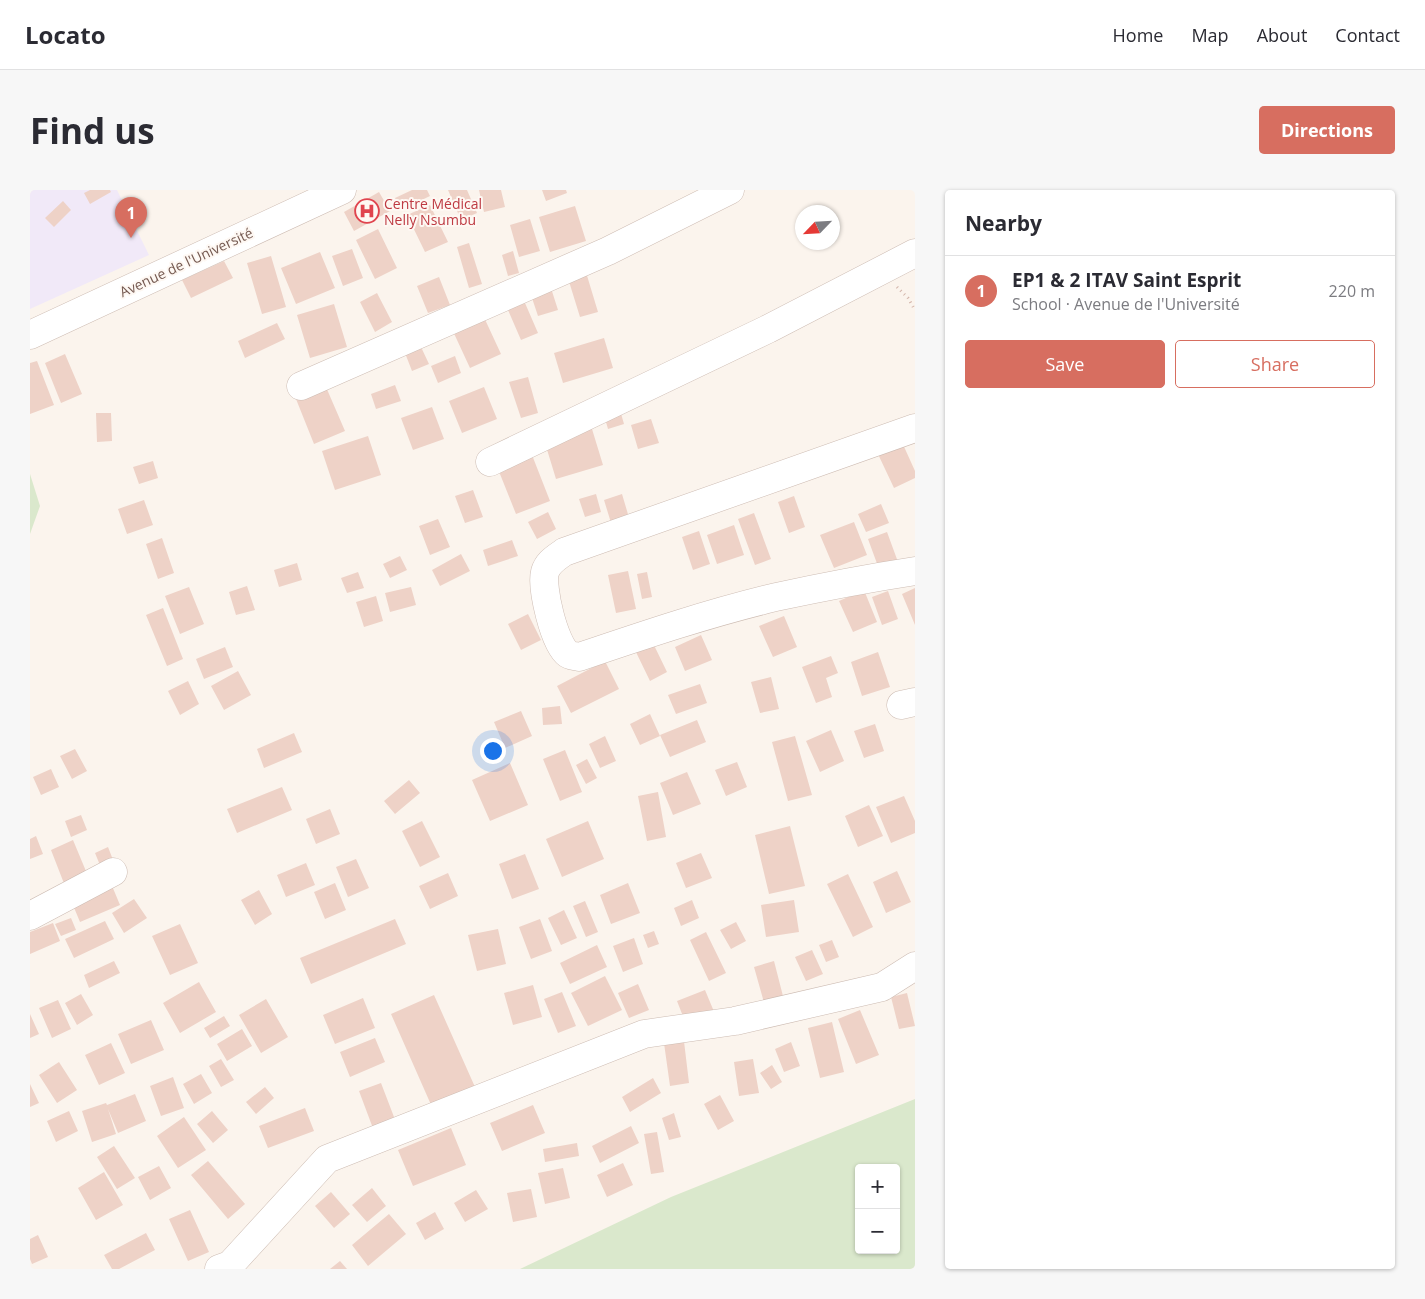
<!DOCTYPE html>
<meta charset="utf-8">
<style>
body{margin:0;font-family:"Open Sans",sans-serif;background:#f7f7f7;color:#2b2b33}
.controls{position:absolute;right:15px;bottom:15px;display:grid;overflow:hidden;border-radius:5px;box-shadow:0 1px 4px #0004}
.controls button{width:45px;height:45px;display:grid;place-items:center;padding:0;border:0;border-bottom:1px solid #e1e1e2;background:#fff;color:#2b2b33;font:25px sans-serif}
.compass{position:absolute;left:765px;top:15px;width:45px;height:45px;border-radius:50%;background:#fff;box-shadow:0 1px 4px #0004;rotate:245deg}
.you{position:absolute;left:462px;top:560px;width:18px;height:18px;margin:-12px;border:4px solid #fff;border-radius:50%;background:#1a73e8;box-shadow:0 0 0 8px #1a73e833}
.badge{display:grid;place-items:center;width:32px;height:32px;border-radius:50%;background:#d76e60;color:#fff;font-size:16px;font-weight:700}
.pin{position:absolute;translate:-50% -41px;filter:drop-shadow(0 1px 2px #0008)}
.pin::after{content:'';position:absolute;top:26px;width:18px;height:15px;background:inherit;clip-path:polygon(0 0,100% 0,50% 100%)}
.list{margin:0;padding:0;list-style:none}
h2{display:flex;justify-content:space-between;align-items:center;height:65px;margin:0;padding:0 20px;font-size:21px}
h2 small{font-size:16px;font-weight:400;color:#7c7c81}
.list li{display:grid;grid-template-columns:32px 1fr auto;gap:15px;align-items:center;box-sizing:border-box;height:70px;padding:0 20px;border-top:1px solid #e1e1e2}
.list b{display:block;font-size:19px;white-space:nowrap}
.list p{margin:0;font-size:16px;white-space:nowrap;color:#7c7c81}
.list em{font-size:16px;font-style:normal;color:#7c7c81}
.actions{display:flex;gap:10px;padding:15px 20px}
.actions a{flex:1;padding:11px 0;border:1px solid #d76e60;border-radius:5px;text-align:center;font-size:18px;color:#d76e60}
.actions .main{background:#d76e60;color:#fff}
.map{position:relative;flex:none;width:885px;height:1079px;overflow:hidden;border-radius:5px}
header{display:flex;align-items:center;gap:30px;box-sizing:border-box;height:70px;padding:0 25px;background:#fff;border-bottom:1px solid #e1e1e2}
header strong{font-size:24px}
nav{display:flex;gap:28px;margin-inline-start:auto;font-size:18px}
.intro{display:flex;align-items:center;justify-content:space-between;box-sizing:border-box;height:120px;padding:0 30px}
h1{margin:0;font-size:35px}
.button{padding:12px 22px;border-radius:5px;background:#d76e60;color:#fff;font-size:18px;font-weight:700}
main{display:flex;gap:30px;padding:0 30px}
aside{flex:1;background:#fff;border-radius:5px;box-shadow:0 1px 4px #0004}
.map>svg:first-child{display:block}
</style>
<header>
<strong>Locato</strong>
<nav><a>Home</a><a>Map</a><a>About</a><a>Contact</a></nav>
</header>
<div class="intro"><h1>Find us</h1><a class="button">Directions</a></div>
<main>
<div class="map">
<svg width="885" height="1079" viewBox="0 0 885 1079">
<rect width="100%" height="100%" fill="#fbf4ed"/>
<path fill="#f1e9f8" d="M0 0H87L119 65 0 119Z"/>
<path fill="#dae8cc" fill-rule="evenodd" d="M0 284 10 316 0 344Z
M885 909V1079H490L641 1007ZM829 978H866V1060H829Z"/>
<path fill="#eed2c7" d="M60 0H80L81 2 60 14 54 3Z
M382 0H397L400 6 371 20 365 8Z
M418 0H437L447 23 431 30Z
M449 0H471L475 17 454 22Z
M512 0H536L537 3 516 11Z
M349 2 360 21 324 41 314 22Z
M33 11 41 20 24 37 15 28Z
M400 15 418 52 395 62 377 25Z
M545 16 556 51 520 62 509 27Z
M500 29 510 61 489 67 480 35Z
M348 39 367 78 345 89 326 50Z
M439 53 452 94 439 98 427 57Z
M322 59 333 88 313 96 302 66Z
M483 61 489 83 478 86 472 65Z
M290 62 305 98 266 114 251 78Z
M241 66 256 117 232 124 217 73Z
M194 71 203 88 161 108 152 90Z
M555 79 568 122 550 127 537 85Z
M409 87 420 115 398 123 387 96Z
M520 95 528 120 508 126 500 102Z
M347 103 362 132 345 142 330 112Z
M495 113 508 143 491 150 478 120Z
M304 114 317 157 280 168 267 125Z
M452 123 471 164 440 178 421 137Z
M247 133 255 149 215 168 208 151Z
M574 148 583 178 533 193 524 163Z
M391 157 399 174 382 181 375 163Z
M35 164 52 204 31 213 15 173Z
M425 166 431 183 408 193 401 176Z
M7 171 24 215 0 224V173Z
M498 187 508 223 491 228 479 192Z
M365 195 371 211 346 219 341 204Z
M296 197 315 241 284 254 266 209Z
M454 197 467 229 432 243 419 211Z
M402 217 414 249 383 260 371 228Z
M590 220 594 234 578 239 574 225Z
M66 223H81L82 251 67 252Z
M621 229 629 253 608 259 601 235Z
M562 239 573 275 526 289 515 253Z
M338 246 351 285 305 300 292 261Z
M871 250 885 281V288L864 298 847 262Z
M502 265 520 311 486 324 468 279Z
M123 271 128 288 109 294 103 277Z
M443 300 453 327 435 333 425 306Z
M566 304 571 322 555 327 549 309Z
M592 304 600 331 582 336 574 310Z
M764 306 775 337 759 343 748 312Z
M114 310 123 335 97 344 88 319Z
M851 314 859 333 836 342 828 324Z
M518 322 526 339 507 349 498 332Z
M724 323 741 369 725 375 708 329Z
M408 329 420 357 400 365 389 336Z
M824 332 837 365 804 378 790 345Z
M704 335 714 365 687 374 677 345Z
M669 341 680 374 663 380 652 347Z
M857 342 868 372 849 379 838 349Z
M132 348 144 383 128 389 116 354Z
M482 350 488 366 458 376 453 360Z
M431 364 440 381 410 396 402 380Z
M370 366 377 380 360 388 353 374Z
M267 373 272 390 249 397 244 380Z
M598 381 606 419 586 423 578 385Z
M328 382 334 398 317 403 311 388Z
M617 382 622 407 612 409 607 384Z
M217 396 225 420 206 425 199 402Z
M159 397 174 434 150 444 135 406Z
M381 397 386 415 360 422 355 403Z
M885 398V435L872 404Z
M834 400 847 432 823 442 809 411Z
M858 401 868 429 852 435 842 407Z
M346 406 353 431 334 437 326 412Z
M133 418 153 469 137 476 116 425Z
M498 424 511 450 491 460 478 434Z
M754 426 767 457 743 467 729 436Z
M671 445 682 470 655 481 645 457Z
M621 449 637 482 620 491 604 458Z
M195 457 203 477 174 489 166 469Z
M848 462 860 497 832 506 821 472Z
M801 466 808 483 796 488 802 507 786 513 772 477Z
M575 471 589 499 541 523 527 496Z
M208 481 221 505 194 520 181 496Z
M741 487 749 519 730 523 721 492Z
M158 491 169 514 150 525 138 501Z
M670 494 677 513 646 524 638 505Z
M530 516 532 534 513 535 512 518Z
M491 521 502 546 475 558 464 532Z
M620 524 630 546 610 555 600 534Z
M667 530 676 552 640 567 630 545Z
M845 534 854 561 834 568 824 541Z
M801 540 814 571 790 582 776 551Z
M264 543 272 562 234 578 227 559Z
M575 546 586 571 570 578 559 554Z
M765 546 782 605 758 611 742 552Z
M45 559 57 581 42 589 30 566Z
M535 560 552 602 530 611 513 569Z
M557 569 567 588 556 594 546 575Z
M707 572 717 597 696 606 685 580Z
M480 573 498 615 460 631 442 590Z
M21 579 29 597 11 605 3 587Z
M657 582 671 614 643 625 630 593Z
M379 590 390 603 365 624 354 611Z
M252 597 262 620 207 643 197 619Z
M628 602 636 647 617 651 608 606Z
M874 606 885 631V643L861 653 846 617Z
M839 615 853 646 828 657 815 626Z
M300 619 310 644 286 654 276 629Z
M51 625 57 640 41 647 35 631Z
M392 631 410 667 390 677 372 641Z
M558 631 574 669 532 687 516 649Z
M760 636 775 696 739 704 725 645Z
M6 646 13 664 0 669V649Z
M43 650 58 686 35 696 21 660Z
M78 657 85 675 72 680 65 663Z
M671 663 682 688 656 698 646 673Z
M495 664 509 699 482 709 469 674Z
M326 669 339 698 318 707 306 677Z
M276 673 285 695 256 707 247 685Z
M867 681 881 712 856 723 843 692Z
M418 683 428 706 400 719 389 696Z
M818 684 843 737 823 747 797 694Z
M80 691 90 715 50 732 40 708Z
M305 693 316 720 295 729 284 702Z
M598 693 610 723 581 734 570 705Z
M229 700 242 724 225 735 211 710Z
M104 709 117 728 94 743 82 723Z
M662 710 669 728 651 736 644 718Z
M764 710 769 742 736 747 731 715Z
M555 711 568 742 556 747 543 716Z
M534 720 547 748 531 755 518 728Z
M41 728 46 740 31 746 25 734Z
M365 729 376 754 281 794 270 768Z
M510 729 522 761 501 769 489 737Z
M75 731 84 749 44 768 35 749Z
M706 732 716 751 701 759 690 740Z
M23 733 30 751 0 764V742Z
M150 734 168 773 140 785 122 746Z
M468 739 476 774 447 781 438 745Z
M624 741 629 754 618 758 613 745Z
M676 742 696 783 679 791 660 750Z
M604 748 613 774 593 782 583 756Z
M802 750 809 767 796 772 789 755Z
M567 755 577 777 540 794 530 773Z
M782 760 793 784 776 791 765 767Z
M84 771 90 783 59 798 54 785Z
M744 771 754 810 735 816 724 777Z
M575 786 592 820 558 836 541 803Z
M169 792 186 822 150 843 133 813Z
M608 794 619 820 599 828 588 803Z
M503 795 512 827 483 835 474 803Z
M675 800 685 824 656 834 647 811Z
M532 802 546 836 528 843 514 809Z
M877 803 885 836 869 839 861 807Z
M51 804 63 825 47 835 35 813Z
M404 805 445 897 402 917 361 824Z
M333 808 345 838 305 854 293 825Z
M236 809 258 847 231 863 209 825Z
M28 810 41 839 22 848 9 818Z
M830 820 849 865 826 874 808 829Z
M0 824 9 844 0 848Z
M194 826 200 836 180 848 174 838Z
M121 830 134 860 101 874 88 844Z
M802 832 814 882 790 888 778 838Z
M212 839 222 856 197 871 187 854Z
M653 843 659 893 640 896 633 846Z
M345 848 355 872 320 887 310 862Z
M761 852 770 876 754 882 745 859Z
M81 853 95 883 69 895 55 865Z
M191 869 204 890 191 897 179 876Z
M723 869 729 903 709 906 704 872Z
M29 872 47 900 27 913 9 885Z
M742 875 752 892 741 899 730 883Z
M171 884 182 903 164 914 153 894Z
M143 887 154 918 131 926 120 896Z
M623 888 631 903 600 922 592 907Z
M351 893 369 940 347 949 329 901Z
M0 894 9 913 0 917Z
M235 897 244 908 226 924 216 912Z
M105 904 116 931 88 943 78 919 86 944 62 952 52 921 76 913 77 915Z
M690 905 704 931 688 940 674 914Z
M503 915 515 943 472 961 460 933Z
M275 918 284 941 238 958 229 936Z
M39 921 48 941 26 952 17 931Z
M182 921 198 940 183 953 167 934Z
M644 923 651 947 639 950 632 928Z
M154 927 176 960 148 978 127 946Z
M601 936 609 953 570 973 562 956Z
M421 938 436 975 383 996 368 960Z
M627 942 634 982 621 984 614 944Z
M547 953 549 966 515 972 513 959Z
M84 956 105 988 87 999 67 967Z
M178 971 215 1014 198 1029 161 985Z
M593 973 603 995 577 1007 567 985Z
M129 976 141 998 120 1010 108 987Z
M533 978 540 1008 515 1014 508 983Z
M74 982 93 1015 66 1030 48 998Z
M342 998 356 1016 337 1032 322 1015Z
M501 999 507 1027 483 1032 477 1003Z
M446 1000 458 1019 435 1032 424 1013Z
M301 1002 320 1024 304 1038 285 1016Z
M160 1020 179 1062 158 1071 139 1029Z
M405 1022 414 1039 395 1050 386 1033Z
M359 1024 376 1044 338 1076 322 1055Z
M116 1043 125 1060 89 1079H82L74 1065Z
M8 1045 18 1067 2 1074 0 1069V1049Z
M310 1071 317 1079H300Z"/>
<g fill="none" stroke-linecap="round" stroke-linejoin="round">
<g stroke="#cdbcb3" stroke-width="29">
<path id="minor" d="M0 145 312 0
M271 196 578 61 700 0
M885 238 534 362C526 368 518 372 515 382 511 397 524 454 538 464 540 466 546 466 549 467 614 445 679 423 746 407 792 397 839 388 885 381
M460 272 738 139 885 63
M871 515 885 512
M0 726 83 682
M189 1079 200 1075 297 969 614 844 705 831 852 797 885 776"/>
</g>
<path stroke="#d3b5aa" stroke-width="3" stroke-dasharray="1 4" stroke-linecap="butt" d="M867 97 878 108 885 120"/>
<use href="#minor" stroke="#fff" stroke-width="28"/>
</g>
<defs>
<g id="hospital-ring" transform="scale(1.25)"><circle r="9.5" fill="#fef8f3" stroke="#e0444e" stroke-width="1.5"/><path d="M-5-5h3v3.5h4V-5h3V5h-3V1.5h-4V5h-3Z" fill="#e0444e"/></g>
</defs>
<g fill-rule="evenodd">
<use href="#hospital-ring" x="337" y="21"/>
</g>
<g text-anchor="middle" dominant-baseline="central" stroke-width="4" stroke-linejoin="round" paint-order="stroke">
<g font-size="14" fill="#be3a42" stroke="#fef8f3" text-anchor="start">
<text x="354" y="13">Centre Médical<tspan x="354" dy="16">Nelly Nsumbu</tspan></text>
</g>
<g font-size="14" fill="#755a51" stroke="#fef8f3">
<text transform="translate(156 72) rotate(-25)">Avenue de l'Université</text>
</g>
</g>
</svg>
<div class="controls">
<button>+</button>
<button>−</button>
</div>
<svg class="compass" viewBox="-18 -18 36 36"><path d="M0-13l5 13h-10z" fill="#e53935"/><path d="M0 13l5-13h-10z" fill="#7c7c81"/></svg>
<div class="you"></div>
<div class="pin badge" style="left:101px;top:48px">1</div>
</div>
<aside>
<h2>Nearby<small></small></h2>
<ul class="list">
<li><span class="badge">1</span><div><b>EP1 &amp; 2 ITAV Saint Esprit</b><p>School · Avenue de l'Université</p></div><em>220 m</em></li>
</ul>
<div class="actions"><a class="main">Save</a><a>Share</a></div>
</aside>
</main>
